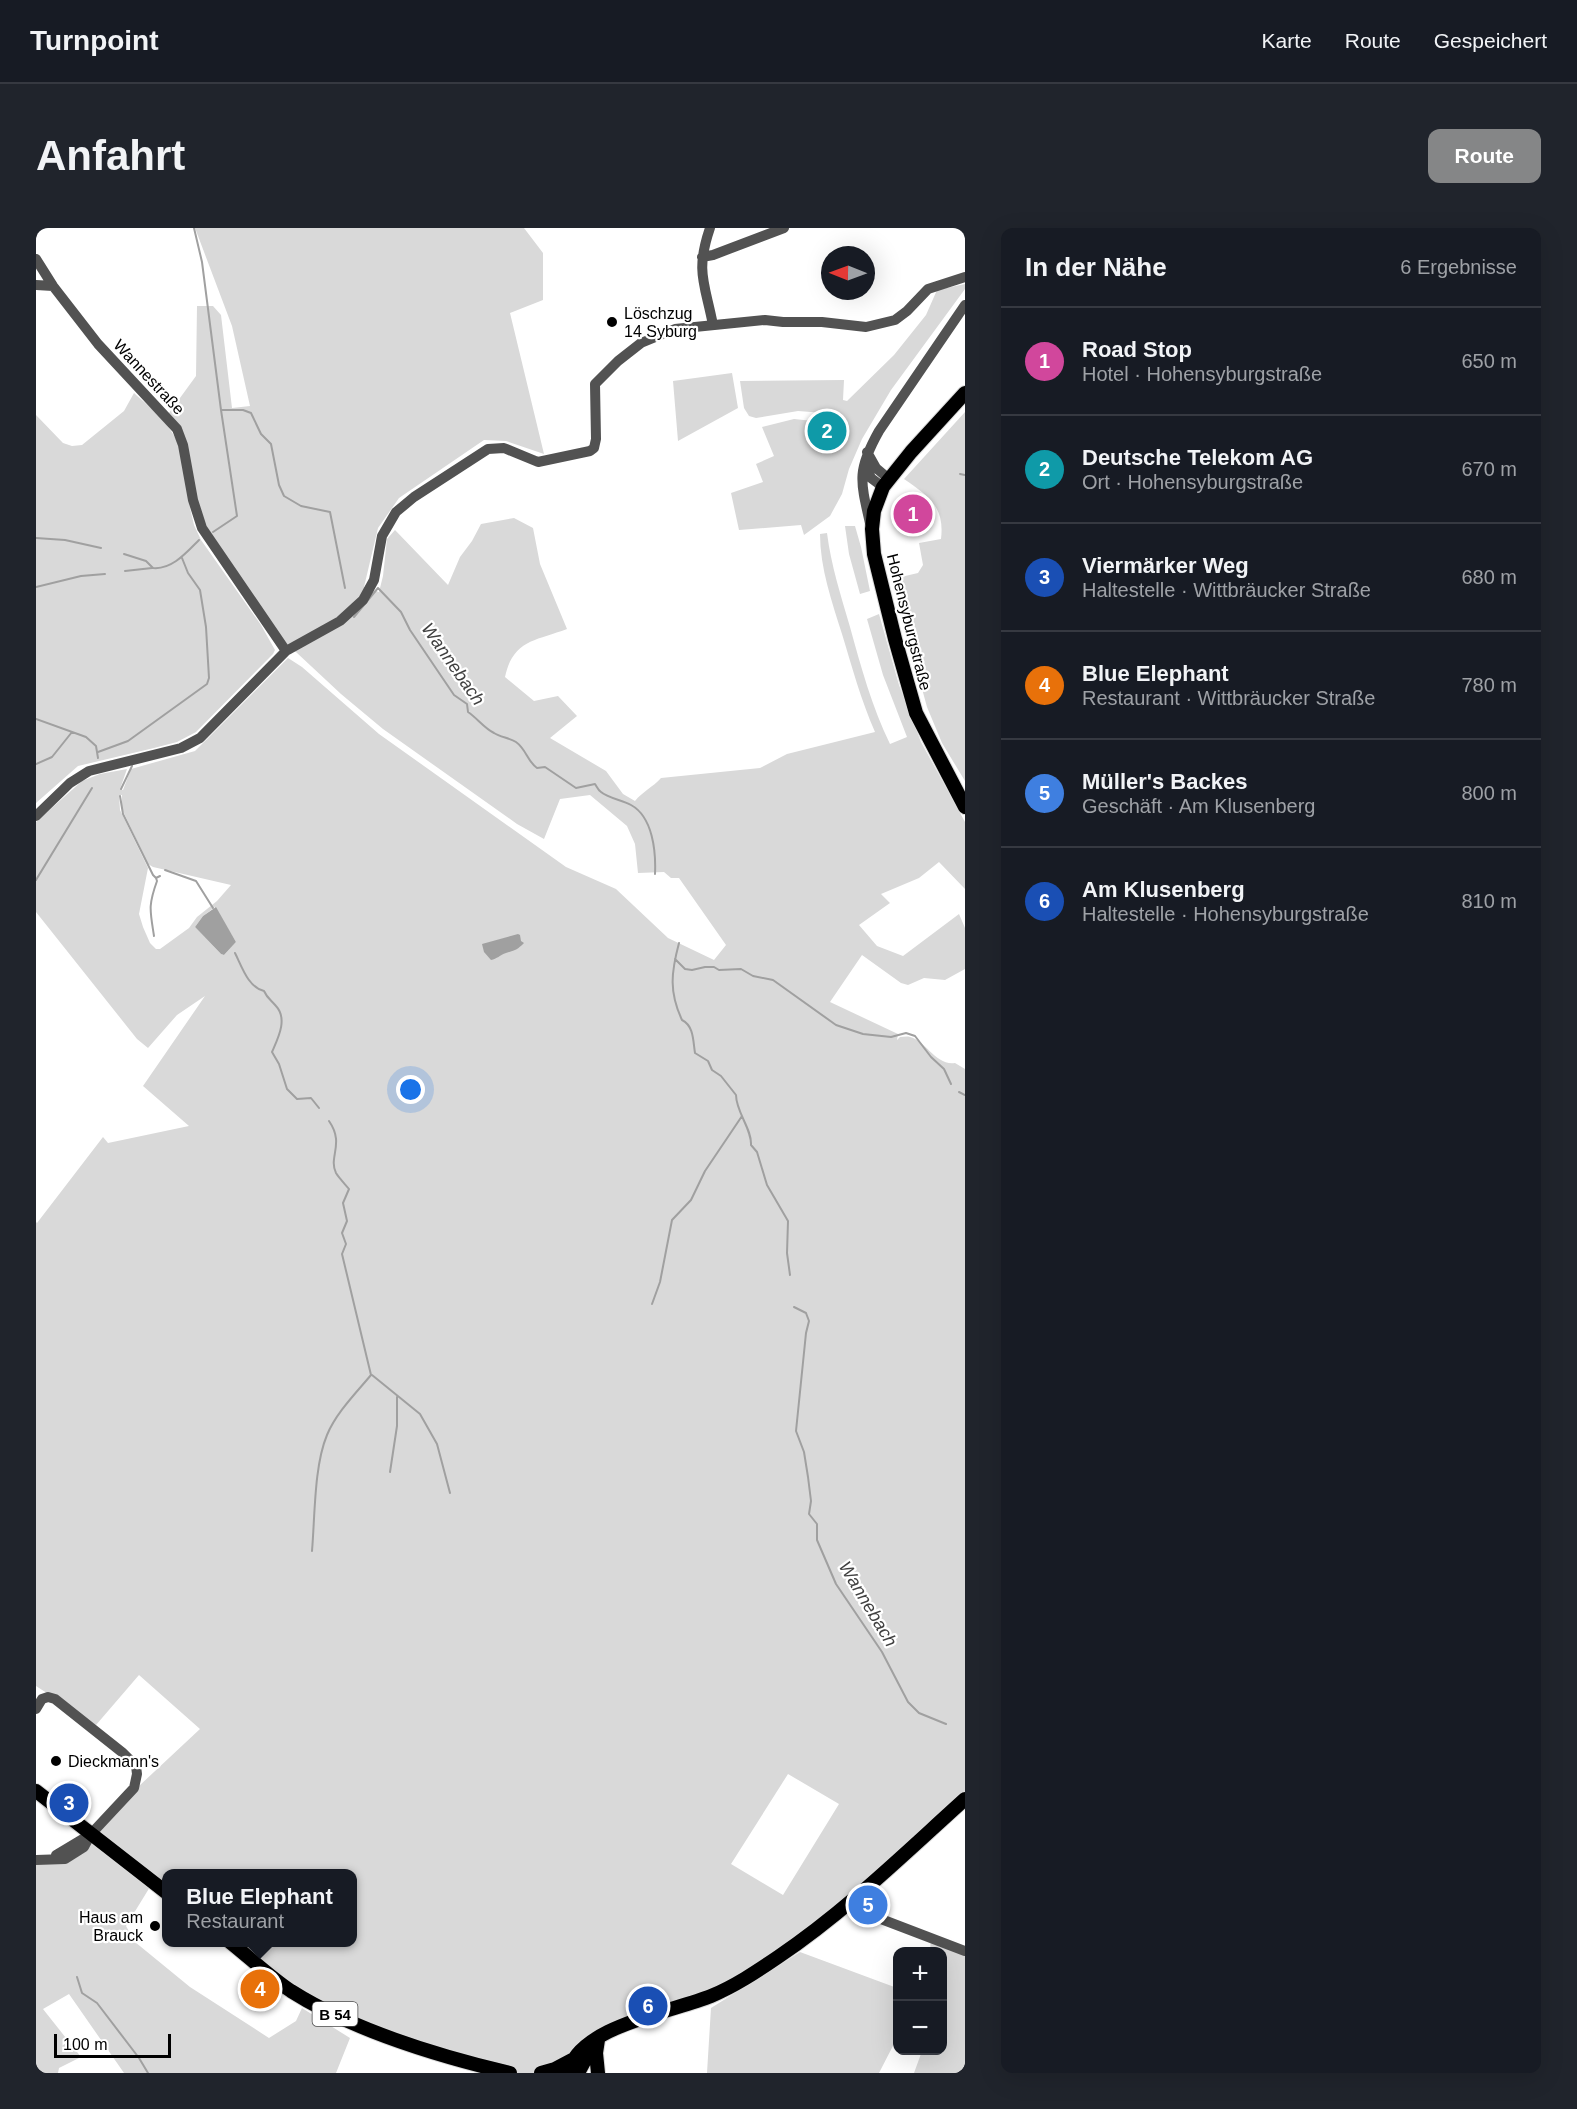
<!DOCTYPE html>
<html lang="de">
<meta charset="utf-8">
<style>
body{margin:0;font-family:Arial,sans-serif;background:#20242c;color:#f1f3f6}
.controls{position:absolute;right:18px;bottom:18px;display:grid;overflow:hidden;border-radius:12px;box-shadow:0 6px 24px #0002}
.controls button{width:54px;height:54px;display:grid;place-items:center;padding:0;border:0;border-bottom:2px solid #363941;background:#171b24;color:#f1f3f6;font:30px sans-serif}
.compass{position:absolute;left:785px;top:18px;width:54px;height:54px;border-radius:50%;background:#171b24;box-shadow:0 6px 24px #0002;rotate:271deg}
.scale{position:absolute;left:18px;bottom:15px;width:117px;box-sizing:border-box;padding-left:6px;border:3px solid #000;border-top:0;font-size:16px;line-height:21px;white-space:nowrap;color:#000;-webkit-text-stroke:4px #fff;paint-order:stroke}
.you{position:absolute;left:375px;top:862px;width:21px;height:21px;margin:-15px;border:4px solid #fff;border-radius:50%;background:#1a73e8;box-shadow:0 0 0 9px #1a73e833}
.badge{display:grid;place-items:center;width:39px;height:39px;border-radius:50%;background:#858687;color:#fff;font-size:20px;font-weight:700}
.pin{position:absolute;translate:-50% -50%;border:3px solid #fff;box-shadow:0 2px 6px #0006}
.popup{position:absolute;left:126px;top:1641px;width:195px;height:78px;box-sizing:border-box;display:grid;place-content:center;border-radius:12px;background:#171b24;filter:drop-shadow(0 2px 4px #0005);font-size:20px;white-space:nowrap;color:#9ea1a6}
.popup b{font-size:22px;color:#f1f3f6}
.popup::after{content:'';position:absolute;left:50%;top:100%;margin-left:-12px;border:12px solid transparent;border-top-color:#171b24}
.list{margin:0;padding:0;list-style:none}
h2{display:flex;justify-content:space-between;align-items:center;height:78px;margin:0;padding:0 24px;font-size:26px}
h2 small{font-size:20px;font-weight:400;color:#9ea1a6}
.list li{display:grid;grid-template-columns:39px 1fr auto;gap:18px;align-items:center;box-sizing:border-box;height:108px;padding:0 24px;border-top:2px solid #363941}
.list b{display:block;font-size:22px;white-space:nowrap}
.list p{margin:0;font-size:20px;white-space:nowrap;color:#9ea1a6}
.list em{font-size:20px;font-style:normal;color:#9ea1a6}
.map{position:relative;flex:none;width:929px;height:1845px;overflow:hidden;border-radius:12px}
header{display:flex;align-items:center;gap:36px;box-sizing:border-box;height:84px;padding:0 30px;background:#171b24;border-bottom:2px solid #363941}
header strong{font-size:28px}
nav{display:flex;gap:33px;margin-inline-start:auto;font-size:21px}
.intro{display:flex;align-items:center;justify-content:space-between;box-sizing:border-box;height:144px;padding:0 36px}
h1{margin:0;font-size:42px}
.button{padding:15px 27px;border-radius:12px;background:#858687;color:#fff;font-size:21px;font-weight:700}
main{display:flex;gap:36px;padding:0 36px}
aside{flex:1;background:#171b24;border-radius:12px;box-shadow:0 6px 24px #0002}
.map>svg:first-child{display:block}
</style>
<header>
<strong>Turnpoint</strong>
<nav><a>Karte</a><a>Route</a><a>Gespeichert</a></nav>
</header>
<div class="intro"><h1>Anfahrt</h1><a class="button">Route</a></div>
<main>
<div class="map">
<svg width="929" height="1845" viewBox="0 0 929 1845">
<rect width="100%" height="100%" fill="#fff"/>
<path fill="#d9d9d9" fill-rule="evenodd" d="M159 0H488L507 25V72L474 85 508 226 470 213 448 212 363 270 342 300 328 359 343 364 347 348 351 311 359 302 412 357 424 329 436 313 445 296 478 290 497 300 504 336 531 401C499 413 477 412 469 449L498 473 522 468 541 488 514 510 570 543 587 566 599 573C606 564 617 559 625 550L724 540 751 526 839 504C825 472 816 439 806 406 796 374 784 340 784 306L791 305C795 337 805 368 814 399 825 439 836 479 854 516L871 509 847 447 831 391 843 386 863 457 885 514 929 594V661L903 634 883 650 845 666 854 675 823 697 841 718 867 728 923 686 929 700V741L909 752 888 750 872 757 865 755 826 727 794 774 862 806 861 812 864 809C867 809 871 808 874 809 889 812 900 838 919 835L929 841V1571L828 1663 710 1750 577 1802 542 1845H474L372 1816 255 1763 194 1715 317 1714V1646H131V1665L117 1654 90 1698 99 1714 154 1759 233 1810 260 1793 266 1780 314 1810 300 1845H88L33 1766 7 1781 45 1829 23 1840 22 1845H0V1632L14 1631 72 1587 164 1501 103 1447 60 1497 0 1458V994L1 995 67 909 72 915 153 898 107 858 169 768 141 787 112 820 101 811 0 684V594L46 553 64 546 91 541 84 561 87 562 95 541 159 523 252 430 266 439 343 506 530 639 580 661 632 710 678 732 690 717 643 650H635L628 644 602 645 599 616 591 598 554 567 524 571 508 611 481 596 347 501 305 466 246 411 163 287 133 185 160 148 161 78H177L185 87 196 180 214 178 196 98ZM83 567H86V581L112 636 117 639 195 657 181 673 161 689 153 700 124 721H120L114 715 107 699 103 686 112 640 84 582ZM179 679 200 714 188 727 185 726 159 699 167 688ZM752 1546 803 1576 747 1667 695 1636Z
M929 56V61L855 162 826 211 813 241 806 266 794 288 768 307 765 297 703 302 695 265 727 254 720 236 738 228 726 199 758 191 806 196 805 189 801 186 762 183 720 190 713 188 708 180 704 153 808 152 807 172 811 173 858 127 890 87 901 62Z
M696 145 702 180 642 213 637 153Z
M98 165C117 182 135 196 144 220L154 280 158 297 165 312 225 397 239 422 237 426 160 504 141 514 118 520 42 538 0 575V187L27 215 36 218 46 217 88 183Z
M929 184V553L906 515 891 479 856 351 882 345 887 337 883 315 905 311C909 278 892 268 868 251Z
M809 298H819L825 319 834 363 824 366 813 326Z
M895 1710 929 1723V1845H878L886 1823 906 1822V1724L894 1723Z
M764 1724 861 1760V1810L843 1845H671L675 1780Z"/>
<path fill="#a0a0a0" d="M180 679 200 714 188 727 185 726 159 699 167 688Z
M482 706 484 707 485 713 488 715C481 722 480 722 470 725 464 727 461 731 455 732L448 724 446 716Z"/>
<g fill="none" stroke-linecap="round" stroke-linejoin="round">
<path stroke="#a0a0a0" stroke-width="2" d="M158 0 166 34 185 182H207L215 185 225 206 235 216 243 257 248 268 265 278 294 284 309 360
M924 246 929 247
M177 304 201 288 185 182
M0 310 29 312 65 320
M88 326 110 333 117 340C136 342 151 324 163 312
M89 343 116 340
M0 359 45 348 69 346
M318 389 342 360 365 384 374 402 418 467 431 476 432 484C441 490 448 500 458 505 464 509 474 510 480 514 490 521 492 534 501 540L509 539 540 560 559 556C561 559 562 562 565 564 572 570 586 572 595 577 617 589 620 624 619 646
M0 491 50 509 60 518 62 530
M62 524 92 513 171 456 173 450 170 399 164 362 152 345 146 330
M0 536 16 529 36 504
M85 561 96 538
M84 568 87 586 117 647 120 650 124 648
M129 642 160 653 177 680
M0 652 56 560
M118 708C114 682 112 678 121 653L120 650
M643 715C635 745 633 764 646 792 658 798 657 813 659 825L672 833 676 842 685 848 700 867C700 884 716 901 715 917L721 924 731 957 752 993 751 1025 754 1047
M199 725C206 739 212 759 228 763 231 770 235 772 240 778 252 791 242 810 236 824L243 836 251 861 261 871 275 870 283 880
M639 731 649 741 656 742 669 739H678L683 742 705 741 717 748 737 752 800 797 827 806 855 809 870 805 879 808 895 829 908 841 915 856
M923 864 929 867
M293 893C309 916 292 929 300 945 303 950 309 956 313 961L307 975 311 993 306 1005 310 1016 306 1026 335 1147
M616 1076 624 1054 636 992 655 972 669 943 706 888
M758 1079 770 1085 773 1093 770 1105 760 1203 768 1224 772 1249 775 1273 773 1286 781 1296V1312L800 1356 846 1424 872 1474 883 1485 910 1496
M336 1147 384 1186 401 1216 414 1265
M354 1244 361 1198V1169
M276 1323C279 1288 278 1238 291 1207 300 1185 320 1165 335 1147
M41 1749 46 1765 61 1775 103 1830 112 1845"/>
<g stroke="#dbdbdb" stroke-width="16">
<path id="major" d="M929 165 875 224 847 259 838 283 836 301 838 326 859 411 880 485 929 579
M0 1563 131 1665
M194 1714C214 1730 234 1749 255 1763 318 1803 402 1828 474 1845
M505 1845 519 1841 536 1832
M532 1845C542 1798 636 1784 675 1768 699 1758 720 1744 742 1729 810 1683 868 1626 929 1571
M542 1845 555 1821
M562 1845 560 1825 562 1812"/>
</g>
<path stroke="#525252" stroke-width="10" d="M674 0C659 44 669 55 677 97
M666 29 677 27 748 0
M0 31 17 58 62 116 141 201 147 217 157 272 166 300 250 423
M0 57 17 58
M831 224 840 240 853 251
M829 236 835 250 847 259
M834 295C824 252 821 242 843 203L929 77
M0 588 34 555 53 543 145 520 164 510 250 423 304 393 327 372 338 352 346 308 360 284 378 269 452 221 468 220 502 234 554 223 558 220 560 211 559 156 582 133 605 115 639 101 729 92 747 94H786L830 99 859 92 871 83 892 61 929 49
M0 1481 6 1471 12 1469 19 1471 87 1525 100 1538 101 1546 98 1560 55 1606 48 1619 29 1631 0 1632
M20 1627 55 1606
M811 1678 929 1723"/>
<use href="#major" stroke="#000" stroke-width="14"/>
</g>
<g fill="#000" stroke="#fff" stroke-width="2">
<circle cx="576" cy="94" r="6"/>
<circle cx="20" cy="1533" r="6"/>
<circle cx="119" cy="1698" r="6"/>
</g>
<g text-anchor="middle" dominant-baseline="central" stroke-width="4.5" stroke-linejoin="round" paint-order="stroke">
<rect fill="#fff" stroke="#4c4c4c" stroke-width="1.5" x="276.5" y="1774" width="45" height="24" rx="4.5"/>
<g font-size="15" font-weight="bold" fill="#000">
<text x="299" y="1786">B 54</text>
</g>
<g font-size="16" fill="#000" stroke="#fff" text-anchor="start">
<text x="588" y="85">Löschzug<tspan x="588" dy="18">14 Syburg</tspan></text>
<text x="32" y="1533">Dieckmann's</text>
<text x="107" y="1689" text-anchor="end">Haus am<tspan x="107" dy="18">Brauck</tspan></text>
</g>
<g font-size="16" fill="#000" stroke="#fff">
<text transform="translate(113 149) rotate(47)">Wannestraße</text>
<text transform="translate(873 394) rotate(76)">Hohensyburgstraße</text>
</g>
<g font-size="18" font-style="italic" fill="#414141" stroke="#fff">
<text transform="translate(417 436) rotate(55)">Wannebach</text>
<text transform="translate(832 1376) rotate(59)">Wannebach</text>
</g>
</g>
</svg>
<div class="controls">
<button>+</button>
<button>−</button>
</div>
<svg class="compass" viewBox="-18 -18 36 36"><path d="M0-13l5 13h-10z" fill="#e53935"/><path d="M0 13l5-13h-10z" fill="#9ea1a6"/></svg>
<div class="scale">100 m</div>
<div class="you"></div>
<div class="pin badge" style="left:877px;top:286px;background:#d1479c">1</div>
<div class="pin badge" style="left:791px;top:203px;background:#0f9aa8">2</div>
<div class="pin badge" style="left:33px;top:1575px;background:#1a4fb4">3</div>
<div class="pin badge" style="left:224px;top:1761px;background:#e8710a">4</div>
<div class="popup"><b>Blue Elephant</b>Restaurant</div>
<div class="pin badge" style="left:832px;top:1677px;background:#3f7fe0">5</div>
<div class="pin badge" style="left:612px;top:1778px;background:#1a4fb4">6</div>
</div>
<aside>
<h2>In der Nähe<small>6 Ergebnisse</small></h2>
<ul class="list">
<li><span class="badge" style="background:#d1479c">1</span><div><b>Road Stop</b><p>Hotel · Hohensyburgstraße</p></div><em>650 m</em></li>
<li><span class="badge" style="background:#0f9aa8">2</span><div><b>Deutsche Telekom AG</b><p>Ort · Hohensyburgstraße</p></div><em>670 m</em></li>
<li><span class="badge" style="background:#1a4fb4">3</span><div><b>Viermärker Weg</b><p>Haltestelle · Wittbräucker Straße</p></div><em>680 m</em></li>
<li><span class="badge" style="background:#e8710a">4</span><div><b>Blue Elephant</b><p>Restaurant · Wittbräucker Straße</p></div><em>780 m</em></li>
<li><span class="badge" style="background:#3f7fe0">5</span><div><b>Müller's Backes</b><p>Geschäft · Am Klusenberg</p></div><em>800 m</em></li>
<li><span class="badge" style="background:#1a4fb4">6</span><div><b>Am Klusenberg</b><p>Haltestelle · Hohensyburgstraße</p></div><em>810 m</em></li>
</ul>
</aside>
</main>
